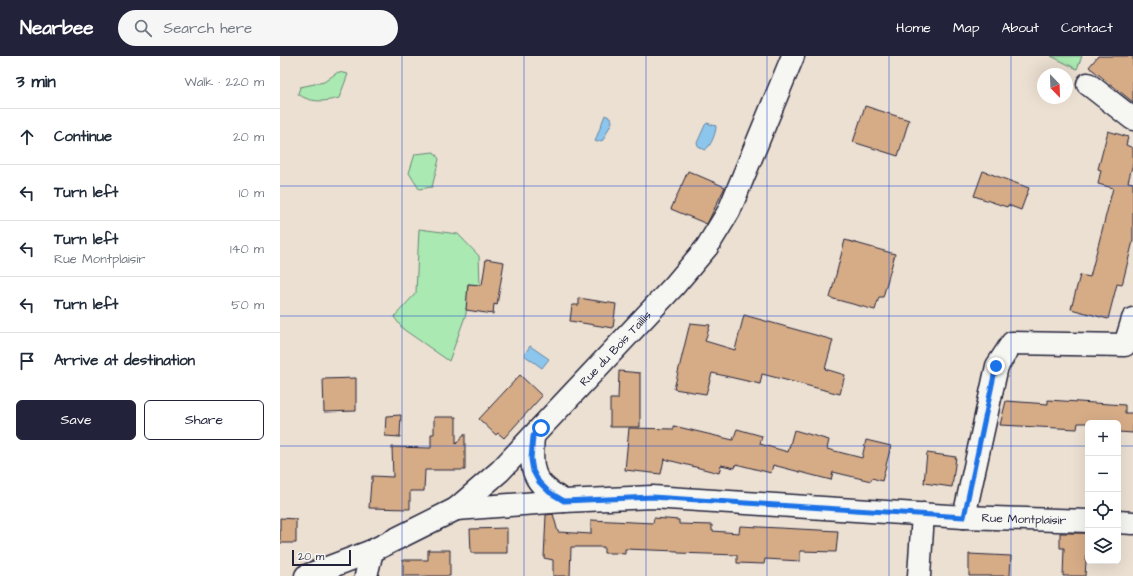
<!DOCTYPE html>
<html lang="en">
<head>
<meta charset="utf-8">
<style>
	body { margin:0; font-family:"Architects Daughter",sans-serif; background:#f6f6f7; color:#1f2937 }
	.controls { position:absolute; right:12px; bottom:12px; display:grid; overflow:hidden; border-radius:6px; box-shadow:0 4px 16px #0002 }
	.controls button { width:36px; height:36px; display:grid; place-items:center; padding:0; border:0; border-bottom:1px solid #e0e1e3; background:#fff; color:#1f2937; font:20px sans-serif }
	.compass { position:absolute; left:757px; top:12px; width:36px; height:36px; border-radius:50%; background:#fff; box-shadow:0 4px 16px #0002; rotate:157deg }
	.scale { position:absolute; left:12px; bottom:10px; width:59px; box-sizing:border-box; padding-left:4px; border:2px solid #22223b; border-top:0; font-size:11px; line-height:14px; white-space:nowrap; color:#22223b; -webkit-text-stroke:3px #f6f6f2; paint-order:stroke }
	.stop { position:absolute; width:12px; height:12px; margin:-9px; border:3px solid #1a73e8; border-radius:50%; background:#fff }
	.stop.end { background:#1a73e8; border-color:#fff; box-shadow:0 1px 4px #0008 }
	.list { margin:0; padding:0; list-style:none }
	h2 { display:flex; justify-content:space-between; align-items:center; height:52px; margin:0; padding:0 16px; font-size:17px }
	h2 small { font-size:13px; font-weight:400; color:#747a83 }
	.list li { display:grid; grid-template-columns:26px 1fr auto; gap:12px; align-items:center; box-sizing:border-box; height:56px; padding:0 16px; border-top:1px solid #e0e1e3 }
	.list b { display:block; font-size:15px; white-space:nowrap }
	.list p { margin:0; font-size:13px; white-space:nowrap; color:#747a83 }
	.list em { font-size:13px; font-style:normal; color:#747a83 }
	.actions { display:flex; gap:8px; padding:12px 16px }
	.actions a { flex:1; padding:9px 0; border:1px solid #22223b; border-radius:6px; text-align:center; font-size:14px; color:#22223b }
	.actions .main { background:#22223b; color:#fff }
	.icon { flex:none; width:22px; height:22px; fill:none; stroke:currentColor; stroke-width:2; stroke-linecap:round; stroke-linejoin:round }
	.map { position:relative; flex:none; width:853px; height:520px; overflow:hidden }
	header { display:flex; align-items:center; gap:24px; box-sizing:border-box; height:56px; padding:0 20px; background:#22223b; color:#fff }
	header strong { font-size:19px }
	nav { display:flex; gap:22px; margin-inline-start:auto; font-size:14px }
	.search { width:280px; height:36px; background:#f6f6f7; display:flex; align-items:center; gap:10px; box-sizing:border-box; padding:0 14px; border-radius:22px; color:#747a83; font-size:15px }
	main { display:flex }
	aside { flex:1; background:#fff }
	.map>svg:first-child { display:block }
	.green { fill:#aae9b1; stroke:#668676 }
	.water { fill:#8dc6ec; stroke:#6284a5 }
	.building { fill:#d6ac87; stroke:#22223b }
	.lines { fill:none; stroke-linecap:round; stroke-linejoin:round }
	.minor-casing { stroke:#22223b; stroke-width:25 }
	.minor { stroke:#f6f6f2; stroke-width:22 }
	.route { stroke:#1a73e8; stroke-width:5 }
	.grid { fill:none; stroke:#1d4ed8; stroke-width:1; stroke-opacity:0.55 }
	.labels { text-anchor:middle; stroke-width:4; stroke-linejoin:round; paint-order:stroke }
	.street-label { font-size:12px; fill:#22223b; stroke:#f6f6f2 }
</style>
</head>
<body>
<header>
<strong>Nearbee</strong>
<div class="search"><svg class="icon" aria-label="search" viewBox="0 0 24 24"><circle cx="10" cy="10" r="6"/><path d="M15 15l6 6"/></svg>Search here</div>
<nav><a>Home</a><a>Map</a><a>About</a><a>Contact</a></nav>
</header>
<main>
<aside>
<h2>3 min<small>Walk · 220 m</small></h2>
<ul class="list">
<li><svg class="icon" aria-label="ahead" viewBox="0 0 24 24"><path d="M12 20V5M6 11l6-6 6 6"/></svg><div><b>Continue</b></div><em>20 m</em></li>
<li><svg class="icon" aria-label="left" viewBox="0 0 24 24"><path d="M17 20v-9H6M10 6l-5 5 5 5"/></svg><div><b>Turn left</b></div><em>10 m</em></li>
<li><svg class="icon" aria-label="left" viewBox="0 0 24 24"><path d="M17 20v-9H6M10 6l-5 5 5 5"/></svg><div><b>Turn left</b><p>Rue Montplaisir</p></div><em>140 m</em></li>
<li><svg class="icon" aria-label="left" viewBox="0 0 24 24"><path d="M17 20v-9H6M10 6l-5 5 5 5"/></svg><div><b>Turn left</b></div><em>50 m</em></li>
<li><svg class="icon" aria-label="arrive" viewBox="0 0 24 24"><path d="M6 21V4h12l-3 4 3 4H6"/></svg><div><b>Arrive at destination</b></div></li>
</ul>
<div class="actions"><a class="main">Save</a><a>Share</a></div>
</aside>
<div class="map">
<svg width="853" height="520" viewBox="0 0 853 520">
	<rect width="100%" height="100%" fill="#ece0d2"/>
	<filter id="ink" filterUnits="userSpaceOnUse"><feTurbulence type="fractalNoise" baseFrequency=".025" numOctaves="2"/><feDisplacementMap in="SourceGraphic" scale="8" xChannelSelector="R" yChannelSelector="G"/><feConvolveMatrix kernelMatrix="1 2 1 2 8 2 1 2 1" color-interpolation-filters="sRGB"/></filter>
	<g filter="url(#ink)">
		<!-- green -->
		<g class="green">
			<path d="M 771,0 L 802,0 L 797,13 Z"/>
			<path d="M 58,16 L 68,18 L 59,42 C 45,46 30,47 18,38 L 20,31 L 44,26 Z"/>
			<path d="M 154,96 L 159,103 L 152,131 L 139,133 L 129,117 L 135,98 Z"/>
			<path d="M 139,173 L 178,178 L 199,200 L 200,229 L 188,228 L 186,258 L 169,305 L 123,273 L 114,261 L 136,237 Z"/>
		</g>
		<!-- water -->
		<g class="water">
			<path d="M 325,59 L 331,62 L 332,66 L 323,84 L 317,86 L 315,85 Z"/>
			<path d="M 427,67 L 436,70 C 436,77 431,90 425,94 L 419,91 L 417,87 L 425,69 Z"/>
			<path d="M 250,290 L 269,303 L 262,312 L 244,299 Z"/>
		</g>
		<!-- building -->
		<g class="building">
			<path d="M 818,0 L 853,0 L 853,46 L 809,11 Z"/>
			<path d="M 585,50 L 629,64 L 618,100 L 573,86 Z"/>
			<path d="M 828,75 L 848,81 L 846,89 L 853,92 L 853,107 L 848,126 L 853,127 L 853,185 L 842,229 L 837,228 L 828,263 L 791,253 L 800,219 L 810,221 L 833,132 L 818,128 L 821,114 L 818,113 Z"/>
			<path d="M 408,115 L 445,131 L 427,168 L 391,153 Z"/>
			<path d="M 703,115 L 749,132 L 741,154 L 728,149 L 727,151 L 694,140 Z"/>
			<path d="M 565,184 L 615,198 L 603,241 L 599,241 L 595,254 L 550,242 Z"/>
			<path d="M 206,203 L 224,206 L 217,249 L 214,248 L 213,258 L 186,254 L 188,228 L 202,229 Z"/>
			<path d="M 299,242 L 336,248 L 333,272 L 290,265 L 292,249 L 299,249 Z"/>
			<path d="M 464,259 L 553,284 L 545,313 L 565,319 L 560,338 L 482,318 L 480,328 L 432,317 L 426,338 L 394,333 L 410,267 L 430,269 L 425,285 L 455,294 Z"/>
			<path d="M 339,315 L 360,317 L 360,371 L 330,371 L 330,343 L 338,343 Z"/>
			<path d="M 240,319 L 262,340 L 224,382 L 218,377 L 216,379 L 199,363 Z"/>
			<path d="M 76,322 L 76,355 L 44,356 L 43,323 Z"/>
			<path d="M 768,344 L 845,349 L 845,357 L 853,357 L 853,377 L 838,376 L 838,367 L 798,367 L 797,373 L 720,369 L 726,345 L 768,348 Z"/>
			<path d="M 121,359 L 120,381 L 105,380 L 106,360 Z"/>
			<path d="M 154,361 L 176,361 L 176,388 L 185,378 L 185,414 L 145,414 L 144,435 L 130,435 L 130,453 L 89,452 L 91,426 L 92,426 L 92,420 L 113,421 L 112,391 L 151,392 L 151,378 L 154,378 Z"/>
			<path d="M 394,370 L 453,384 L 457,373 L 482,380 L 480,388 L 508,396 L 514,374 L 549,384 L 547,393 L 582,402 L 586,384 L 611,390 L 602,425 L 592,422 L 591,425 L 553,416 L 551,424 L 493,409 L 491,417 L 456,408 L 455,412 L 441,409 L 439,417 L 384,403 L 381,418 L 345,414 L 349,372 L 394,373 Z"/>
			<path d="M 647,397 L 676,401 L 672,431 L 644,427 Z"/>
			<path d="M 273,458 L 278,476 L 311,478 L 311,464 L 373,467 L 374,462 L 399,464 L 399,468 L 432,469 L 432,475 L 459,477 L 460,470 L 558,475 L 556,496 L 520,495 L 520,505 L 485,503 L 484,508 L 457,507 L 457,499 L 398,497 L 398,495 L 345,493 L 345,498 L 335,497 L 324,497 L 324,491 L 291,491 L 290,520 L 273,520 L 273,504 L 264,502 L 266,459 Z"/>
			<path d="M 0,462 L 16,463 L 16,487 L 0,487 Z"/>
			<path d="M 227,472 L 227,497 L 191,497 L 190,473 Z"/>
			<path d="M 780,477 L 808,477 L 805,520 L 783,520 L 784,492 L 780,492 Z"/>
			<path d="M 148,494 L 170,494 L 170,520 L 123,520 L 123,504 L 148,504 Z"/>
			<path d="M 689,498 L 731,500 L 730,520 L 689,520 Z"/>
		</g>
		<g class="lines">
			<defs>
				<g id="minor">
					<path d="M 808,28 L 853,63"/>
					<path d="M 253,380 C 250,416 252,426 284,445"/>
					<path id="s1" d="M 176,453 L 284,445 L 372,441 L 684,461 L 808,465"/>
					<path d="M 684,461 L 717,310 L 732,287 L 845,289 L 853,263"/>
					<path d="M 838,466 L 853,467"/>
					<path id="s2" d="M 26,520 L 92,495 L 176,453 L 220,415 L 394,230 L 427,191 L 449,155 L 513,0"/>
					<path d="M 86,520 L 92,495"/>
					<path d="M 639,520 L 643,458"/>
				</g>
			</defs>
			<!-- minor casing -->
			<use href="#minor" class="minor-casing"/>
			<!-- minor -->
			<use href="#minor" class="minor"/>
		</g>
	</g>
	<g class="lines" filter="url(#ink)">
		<!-- route -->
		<path class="route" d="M 261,372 L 253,380 L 251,403 L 253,415 L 259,426 L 269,436 L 284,445 L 372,441 L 684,461 L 716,310"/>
	</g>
	<!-- grid -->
	<path class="grid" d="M 122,0 L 122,520M 244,0 L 244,520M 366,0 L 366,520M 487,0 L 487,520M 609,0 L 609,520M 731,0 L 731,520M 0,130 L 853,130M 0,260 L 853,260M 0,390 L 808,390M 838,390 L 853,390"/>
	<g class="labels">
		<!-- street labels -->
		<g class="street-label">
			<text dy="4" stroke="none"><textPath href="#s2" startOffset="391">Rue du Bois Taillis</textPath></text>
			<text dy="4" stroke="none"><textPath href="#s1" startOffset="569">Rue Montplaisir</textPath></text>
		</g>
	</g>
</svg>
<div class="controls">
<button>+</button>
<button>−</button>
<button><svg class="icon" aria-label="locate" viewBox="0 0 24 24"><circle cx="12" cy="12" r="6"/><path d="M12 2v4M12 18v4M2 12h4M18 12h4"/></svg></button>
<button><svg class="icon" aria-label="layers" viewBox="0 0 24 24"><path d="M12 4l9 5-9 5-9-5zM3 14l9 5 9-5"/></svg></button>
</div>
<svg class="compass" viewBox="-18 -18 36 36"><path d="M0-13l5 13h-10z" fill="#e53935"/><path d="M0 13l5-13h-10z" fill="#747a83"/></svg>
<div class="scale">20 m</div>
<div class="stop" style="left:261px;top:372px"></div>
<div class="stop end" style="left:716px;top:310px"></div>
</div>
</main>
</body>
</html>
